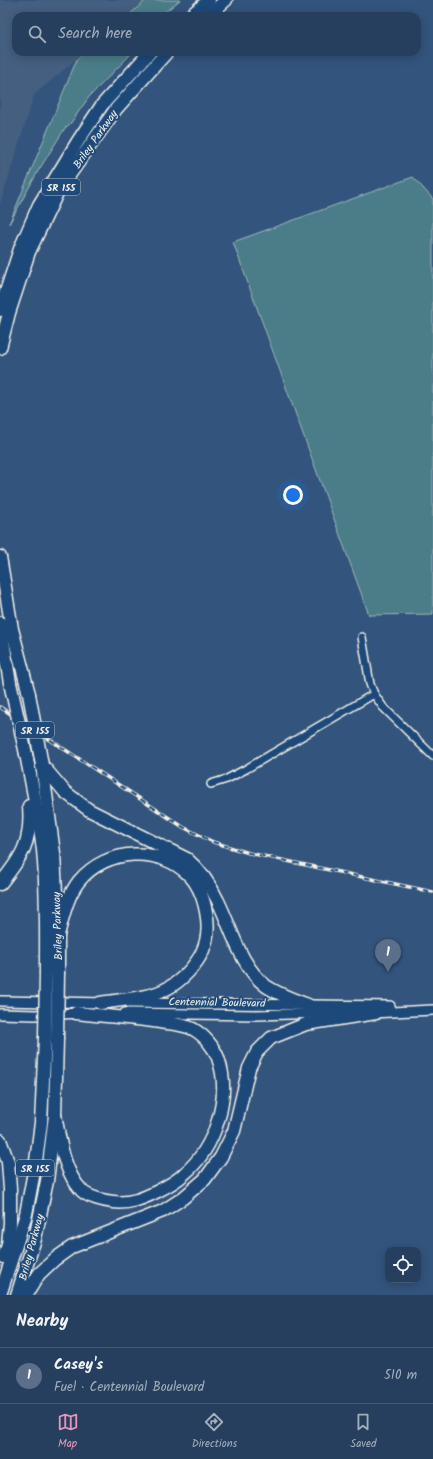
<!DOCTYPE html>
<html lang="en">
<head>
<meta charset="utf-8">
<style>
	body { margin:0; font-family:Kalam,sans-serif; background:#324a67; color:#f1f3f6 }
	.controls { position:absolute; right:12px; bottom:12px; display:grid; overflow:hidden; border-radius:8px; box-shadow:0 2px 10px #0003 }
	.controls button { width:36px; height:36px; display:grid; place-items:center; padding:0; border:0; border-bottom:1px solid #425873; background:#263f5e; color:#f1f3f6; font:20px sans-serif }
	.you { position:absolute; left:293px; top:495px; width:14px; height:14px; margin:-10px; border:3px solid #fff; border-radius:50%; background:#1a73e8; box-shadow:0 0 0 6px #1a73e833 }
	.badge { display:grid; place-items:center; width:26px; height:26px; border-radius:50%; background:#e797bd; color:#fff; font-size:13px; font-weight:700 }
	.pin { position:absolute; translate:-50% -33px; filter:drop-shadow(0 1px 2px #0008) }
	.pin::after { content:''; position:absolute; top:21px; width:14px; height:12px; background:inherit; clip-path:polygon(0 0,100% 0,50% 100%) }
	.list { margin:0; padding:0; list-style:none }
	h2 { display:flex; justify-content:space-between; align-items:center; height:52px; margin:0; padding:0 16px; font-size:17px }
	h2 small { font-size:13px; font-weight:400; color:#a4afbc }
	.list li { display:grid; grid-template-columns:26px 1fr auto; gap:12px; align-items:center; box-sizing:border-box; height:56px; padding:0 16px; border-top:1px solid #425873 }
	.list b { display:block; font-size:15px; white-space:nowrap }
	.list p { margin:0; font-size:13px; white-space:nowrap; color:#a4afbc }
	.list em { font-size:13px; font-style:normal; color:#a4afbc }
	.icon { flex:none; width:22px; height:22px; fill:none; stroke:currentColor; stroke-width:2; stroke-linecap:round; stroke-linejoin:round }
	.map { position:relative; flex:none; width:433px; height:1295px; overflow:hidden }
	.search { position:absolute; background:#263f5e; box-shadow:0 2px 10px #0003; left:12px; right:12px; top:12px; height:44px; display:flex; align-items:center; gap:10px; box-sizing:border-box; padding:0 14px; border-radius:12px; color:#a4afbc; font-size:15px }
	.sheet { height:108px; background:#263f5e }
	nav { display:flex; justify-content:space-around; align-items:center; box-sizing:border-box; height:56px; border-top:1px solid #425873; background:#263f5e; font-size:11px; color:#a4afbc }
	nav a { display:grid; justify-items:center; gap:2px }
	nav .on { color:#e797bd }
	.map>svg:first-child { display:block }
	.built { fill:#455e81 }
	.green { fill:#4b7d89; stroke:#a0b7b8 }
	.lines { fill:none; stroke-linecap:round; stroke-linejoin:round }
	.minor-casing { stroke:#f4f1e8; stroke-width:10 }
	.secondary-casing { stroke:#f4f1e8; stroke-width:12 }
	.motorway-casing { stroke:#f4f1e8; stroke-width:15 }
	.minor { stroke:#1f4a7a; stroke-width:7 }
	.secondary { stroke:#1f4a7a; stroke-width:9 }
	.motorway { stroke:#1f4a7a; stroke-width:12 }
	.rail-casing { stroke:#f4f1e8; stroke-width:3.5 }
	.rail { stroke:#1f4a7a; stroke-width:2; stroke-dasharray:6; stroke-linecap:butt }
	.motorway-bridge-casing { stroke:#f4f1e8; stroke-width:15; stroke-linecap:butt }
	.motorway-bridge { stroke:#1f4a7a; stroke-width:12 }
	.labels { text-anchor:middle; stroke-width:4; stroke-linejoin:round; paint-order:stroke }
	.shield { fill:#1f4a7a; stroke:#b4bfc7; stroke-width:1 }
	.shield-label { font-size:10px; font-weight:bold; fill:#f4f1e8 }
	.street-label { font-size:11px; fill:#f4f1e8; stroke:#1f4a7a }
</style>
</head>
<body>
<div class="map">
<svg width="433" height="1295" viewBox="0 0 433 1295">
	<rect width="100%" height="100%" fill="#33547d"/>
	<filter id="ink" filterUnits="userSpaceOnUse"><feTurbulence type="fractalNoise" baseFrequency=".025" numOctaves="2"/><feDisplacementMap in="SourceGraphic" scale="8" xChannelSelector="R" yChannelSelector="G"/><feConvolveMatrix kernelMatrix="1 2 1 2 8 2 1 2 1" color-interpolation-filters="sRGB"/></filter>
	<g filter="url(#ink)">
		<!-- built -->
		<path class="built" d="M 0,0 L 146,0 L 128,16 L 16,16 L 16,52 L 85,52 L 34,95 L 0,205 Z"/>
		<!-- green -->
		<g class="green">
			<path d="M 146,0 L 180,0 L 160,16 L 128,16 Z"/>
			<path d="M 85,52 L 131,52 L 129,56 L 89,97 L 70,124 L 65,128 L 37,173 L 9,224 L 77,59 Z"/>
			<path d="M 413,177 L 433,199 L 433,614 L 369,615 L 233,242 Z"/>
		</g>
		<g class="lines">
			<defs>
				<g id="minor">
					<path d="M 362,637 L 370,684 L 374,694 L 383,707 L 433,756"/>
					<path d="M 211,784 L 227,779 L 246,769 L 374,694"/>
				</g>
				<g id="secondary">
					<path d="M 0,1001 L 106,1003"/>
					<path d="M 130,1003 L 390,1006"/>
					<path d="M 125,1013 L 257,1015 L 354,1012"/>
					<path d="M 371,1013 L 433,1010"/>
					<path d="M 0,1014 L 35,1015 L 83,1013"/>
				</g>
				<g id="motorway">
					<path d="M 190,16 L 209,0"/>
					<path d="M 208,16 L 226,0"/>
					<path d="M 0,310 L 20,249 L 39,205 L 78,141 L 102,105 L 150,52"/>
					<path d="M 0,348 L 9,313 L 29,252 L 58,191 L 116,109 L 167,52"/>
					<path d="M 0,557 L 12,629 L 29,694"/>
					<path d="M 0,623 L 10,683"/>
					<path d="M 26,754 C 32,786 39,818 43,850 C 47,891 46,931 46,972"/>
					<path d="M 42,765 L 65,792 L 89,810 L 187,859 C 201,871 210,884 218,901 C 232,929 240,966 266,986 C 278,994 294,1000 308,1005"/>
					<path d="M 42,765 L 54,853 L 58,935 L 58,973"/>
					<path d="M 0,884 C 22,857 32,842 29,806"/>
					<path d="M 58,935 C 63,917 67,896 79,881 C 106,848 160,845 190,876 C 200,887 205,903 207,918 C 209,933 206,948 197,961 C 187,975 174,987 157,993 C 139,999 119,1000 100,1003"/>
					<path d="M 55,1115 C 60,1140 63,1171 82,1191 C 88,1197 104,1201 113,1202 C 129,1204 142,1199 156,1192 C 166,1187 176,1182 184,1174 C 215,1148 232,1097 218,1058 C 214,1047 204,1035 193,1029 C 183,1024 171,1024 160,1022 C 132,1018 104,1016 76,1013"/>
					<path d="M 0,1140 L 8,1162 L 10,1189 L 10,1223 L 8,1245 L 4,1257"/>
					<path d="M 0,1295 L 26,1214 L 36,1161 L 41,1123 L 45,1038"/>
					<path d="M 17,1295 L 35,1239 L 47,1181 L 55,1115 L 57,1039"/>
					<path d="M 26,1295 L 39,1274 L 55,1259 L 72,1247 L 163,1211 L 183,1198 L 205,1179 L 221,1157 L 234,1131 L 249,1068 L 257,1052 L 271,1038 L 306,1024 L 376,1013"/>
				</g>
			</defs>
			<!-- minor casing -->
			<use href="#minor" class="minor-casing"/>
			<!-- secondary casing -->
			<use href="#secondary" class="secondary-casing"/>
			<!-- motorway casing -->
			<use href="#motorway" class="motorway-casing"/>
			<!-- minor -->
			<use href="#minor" class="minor"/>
			<!-- secondary -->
			<use href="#secondary" class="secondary"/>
			<!-- motorway -->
			<use href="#motorway" class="motorway"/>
			<defs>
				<path id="rail" d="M 0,707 L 183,827 L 213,842 L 249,853 L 433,892"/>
			</defs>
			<!-- rail casing -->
			<use href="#rail" class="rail-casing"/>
			<!-- rail -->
			<use href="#rail" class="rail"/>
			<defs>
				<g id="motorway-bridge">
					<path d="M 10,683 L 26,754"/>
					<path d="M 29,694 L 42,765"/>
					<path d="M 45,1038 L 46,972"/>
					<path d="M 57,1039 L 58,973"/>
				</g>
			</defs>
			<!-- motorway-bridge casing -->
			<use href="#motorway-bridge" class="motorway-bridge-casing"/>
			<!-- motorway-bridge -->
			<use href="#motorway-bridge" class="motorway-bridge"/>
		</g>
	</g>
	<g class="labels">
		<!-- shield labels -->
		<g class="shield">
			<rect x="42" y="179" width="38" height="16" rx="3"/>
			<rect x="16" y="722" width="38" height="16" rx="3"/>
			<rect x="16" y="1160" width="38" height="16" rx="3"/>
		</g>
		<g class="shield-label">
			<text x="61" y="191">SR 155</text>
			<text x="35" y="734">SR 155</text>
			<text x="35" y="1172">SR 155</text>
		</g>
		<!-- street labels -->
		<g class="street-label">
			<text transform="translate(95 139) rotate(-55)" y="4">Briley Parkway</text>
			<text transform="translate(57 926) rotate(-92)" y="4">Briley Parkway</text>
			<text transform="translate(217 1002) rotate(1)" y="4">Centennial Boulevard</text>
			<text transform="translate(31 1247) rotate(-75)" y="4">Briley Parkway</text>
		</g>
	</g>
</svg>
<div class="controls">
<button><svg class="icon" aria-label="locate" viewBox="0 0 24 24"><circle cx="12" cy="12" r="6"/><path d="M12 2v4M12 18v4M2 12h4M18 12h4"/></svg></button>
</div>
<div class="you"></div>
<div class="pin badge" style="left:388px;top:972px;background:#5c6f8a">1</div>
<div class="search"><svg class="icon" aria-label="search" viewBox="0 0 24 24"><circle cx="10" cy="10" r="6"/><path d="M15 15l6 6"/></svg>Search here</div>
</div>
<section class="sheet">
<h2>Nearby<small></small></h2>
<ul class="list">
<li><span class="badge" style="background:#5c6f8a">1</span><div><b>Casey's</b><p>Fuel · Centennial Boulevard</p></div><em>510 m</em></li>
</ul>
</section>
<nav>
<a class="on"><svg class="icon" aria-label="map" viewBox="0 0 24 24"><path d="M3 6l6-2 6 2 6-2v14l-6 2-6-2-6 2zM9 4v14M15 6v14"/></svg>Map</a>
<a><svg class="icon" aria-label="directions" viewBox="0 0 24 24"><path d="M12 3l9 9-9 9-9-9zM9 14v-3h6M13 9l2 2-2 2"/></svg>Directions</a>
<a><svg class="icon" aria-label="saved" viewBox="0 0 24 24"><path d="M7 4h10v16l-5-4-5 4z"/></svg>Saved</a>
</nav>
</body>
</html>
